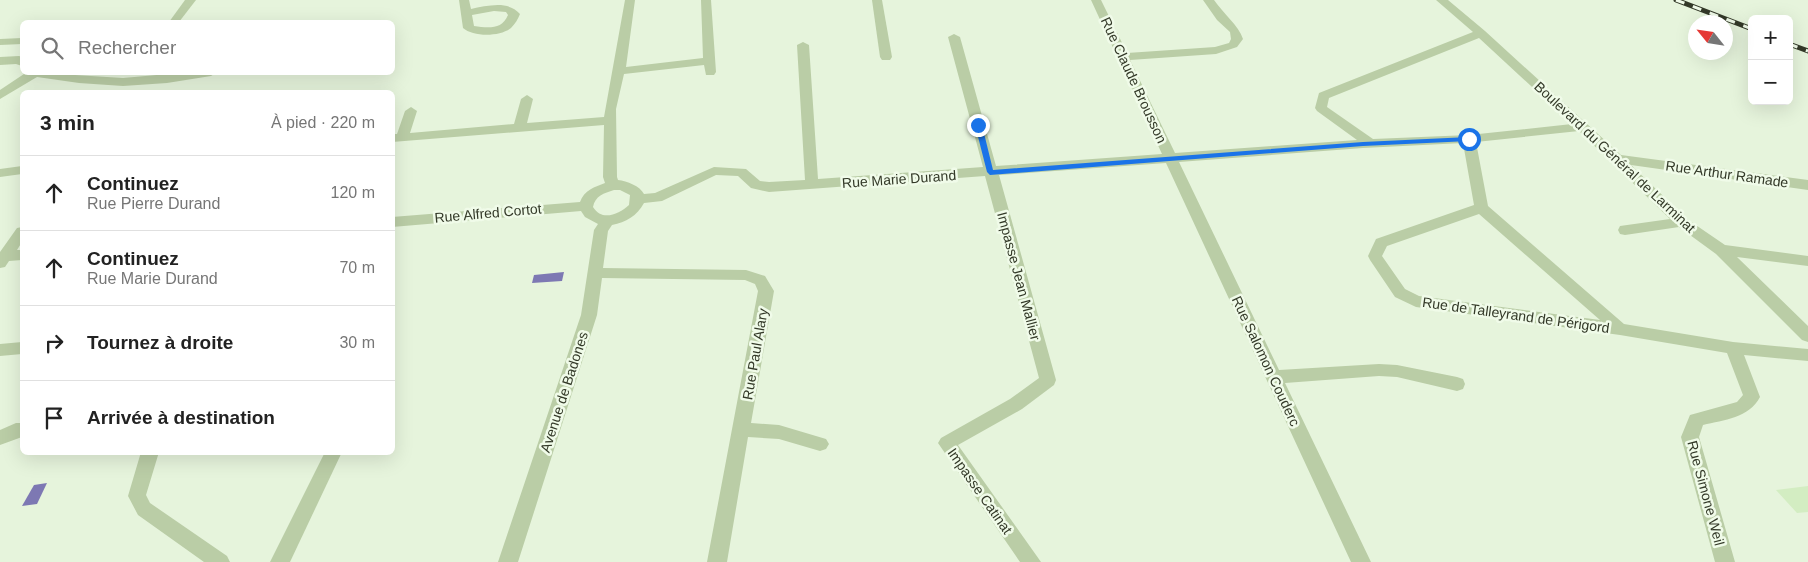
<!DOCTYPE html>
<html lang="fr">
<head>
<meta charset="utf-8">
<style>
	body { margin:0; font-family:Helvetica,sans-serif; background:#f2f2f2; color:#222 }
	.controls { position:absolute; right:15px; top:15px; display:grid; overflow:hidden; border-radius:8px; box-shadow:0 5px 20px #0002 }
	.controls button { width:45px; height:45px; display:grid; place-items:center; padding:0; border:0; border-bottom:1px solid #e0e0e0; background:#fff; color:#222; font:25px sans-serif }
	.compass { position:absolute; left:1688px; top:15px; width:45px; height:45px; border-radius:50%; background:#fff; box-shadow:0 5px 20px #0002; rotate:300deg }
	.stop { position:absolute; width:15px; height:15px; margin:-11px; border:4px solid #1a73e8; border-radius:50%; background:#fff }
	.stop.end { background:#1a73e8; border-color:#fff; box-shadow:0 1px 5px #0008 }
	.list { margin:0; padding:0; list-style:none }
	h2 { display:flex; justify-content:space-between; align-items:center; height:65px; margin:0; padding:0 20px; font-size:21px }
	h2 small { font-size:16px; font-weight:400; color:#767676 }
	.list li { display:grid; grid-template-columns:32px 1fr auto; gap:15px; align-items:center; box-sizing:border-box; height:75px; padding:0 20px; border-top:1px solid #e0e0e0 }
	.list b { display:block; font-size:19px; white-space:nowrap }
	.list p { margin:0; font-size:16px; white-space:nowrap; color:#767676 }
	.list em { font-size:16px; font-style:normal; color:#767676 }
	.icon { flex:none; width:28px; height:28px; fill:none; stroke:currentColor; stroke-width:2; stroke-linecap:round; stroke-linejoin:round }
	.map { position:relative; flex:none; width:1808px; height:562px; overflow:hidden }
	.search { position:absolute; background:#fff; box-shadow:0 5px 20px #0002; left:20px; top:20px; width:375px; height:55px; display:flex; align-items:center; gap:12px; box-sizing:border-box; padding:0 18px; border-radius:8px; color:#767676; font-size:19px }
	.panel { position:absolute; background:#fff; box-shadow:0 5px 20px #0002; left:20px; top:90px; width:375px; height:365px; border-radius:8px }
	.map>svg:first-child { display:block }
	.plaza { fill:#d3edc2 }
	.water { fill:#7d78b3 }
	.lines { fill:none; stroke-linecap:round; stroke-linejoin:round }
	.street { fill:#bacda6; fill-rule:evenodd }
	.rail-casing { stroke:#333928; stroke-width:5 }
	.rail { stroke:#f0fbe9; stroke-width:3; stroke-dasharray:9; stroke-linecap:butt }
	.route { fill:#1a73e8 }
	.labels { text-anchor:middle; stroke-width:5; stroke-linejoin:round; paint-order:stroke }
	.street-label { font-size:14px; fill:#333928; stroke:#f0fbe9 }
</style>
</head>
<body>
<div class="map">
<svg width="1808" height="562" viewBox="0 0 1808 562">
	<rect width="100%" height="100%" fill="#e6f4dc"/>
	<!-- plaza -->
	<path class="plaza" d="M 1808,486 L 1808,512 L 1797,513 L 1776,490 Z"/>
	<!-- water -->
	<g class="water">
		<path d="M 564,272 L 562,281 L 532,283 L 534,275 Z"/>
		<path d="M 47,483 L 37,504 L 22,506 L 34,485 Z"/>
	</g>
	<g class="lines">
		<!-- street -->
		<g class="street">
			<path d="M 185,0 L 196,0 L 179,22 L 169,22 Z"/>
			<path d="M 459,0 L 469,0 L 471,9 C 487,6 508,0 520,14 C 518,19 515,24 511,28 C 500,37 473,37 463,28 ZM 494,11 L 506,12 L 508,15 C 502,30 488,28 474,26 L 472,15 Z"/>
			<path d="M 625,0 L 635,0 L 626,67 L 703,58 L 701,0 L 711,0 L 716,72 L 714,75 L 706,75 L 704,65 L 624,74 L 616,109 L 617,177 L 618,180 C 627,181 640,186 644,194 L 655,193 L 714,167 L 746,169 L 760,181 L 769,182 L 805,180 L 797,45 L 803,42 L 809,45 L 818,179 L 983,167 L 948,37 L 954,34 L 960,37 L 996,166 L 1162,154 L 1091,0 L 1101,0 L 1127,53 L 1215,47 L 1229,43 L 1231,39 L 1230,32 L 1217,20 L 1203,0 L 1214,0 C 1222,12 1239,26 1243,39 L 1237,47 L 1216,54 L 1130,60 L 1175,153 L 1357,140 L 1317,111 L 1315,108 L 1319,93 L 1473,32 L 1436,0 L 1448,0 L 1485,31 L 1621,155 L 1808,180 L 1808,190 L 1631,165 L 1687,219 L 1725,245 L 1808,256 L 1808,266 L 1737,257 L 1808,326 L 1808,342 L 1802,340 L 1716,254 L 1679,227 L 1625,235 L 1620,234 L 1618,230 L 1620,226 L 1670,219 L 1579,131 L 1476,142 L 1488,206 L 1624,324 L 1733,342 L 1808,349 L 1808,361 L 1744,355 L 1760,397 C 1749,418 1724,420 1703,425 L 1699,437 L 1735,562 L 1715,562 L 1681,437 L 1690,415 L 1737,402 L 1743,395 L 1727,353 L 1620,335 L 1416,307 L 1395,297 L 1370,260 L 1368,256 L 1376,239 L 1474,205 L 1463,143 L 1363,148 L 1179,162 L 1279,370 L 1379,364 L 1397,365 L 1457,377 L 1463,379 L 1465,384 L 1463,389 L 1457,391 L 1397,377 L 1379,376 L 1285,383 L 1371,562 L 1351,562 L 1166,163 L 999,175 L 1056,380 L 1054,385 L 1022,409 L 958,445 L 1041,562 L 1020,562 L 938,443 L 941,438 L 1010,399 L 1039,378 L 985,176 L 769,192 L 751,188 L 738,176 L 716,175 L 662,201 L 644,203 C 637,216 626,222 612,225 L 608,231 L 603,268 L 746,270 L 765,276 L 774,291 L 751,423 L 779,425 L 826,439 L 829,444 L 826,449 L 820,451 L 779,439 L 748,437 L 727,562 L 707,562 L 758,291 L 755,284 L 745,280 L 602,278 L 597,315 L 518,562 L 498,562 L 581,315 L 594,230 L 598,224 L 585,217 L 581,211 L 392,227 L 392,217 L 580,202 C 584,190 595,187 605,183 L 603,177 L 604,125 L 392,142 L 392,134 L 397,134 L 405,111 L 411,107 L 417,111 L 410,133 L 514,124 L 521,99 L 527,95 L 533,99 L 527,123 L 604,117 ZM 1479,38 L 1572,124 L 1469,135 L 1373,139 L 1327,107 L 1329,98 ZM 614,190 L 620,190 L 630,195 L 629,205 C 619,214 602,222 593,207 C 595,196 604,193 614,190 ZM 1479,214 L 1600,320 L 1419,296 L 1405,289 L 1382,256 L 1387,246 Z"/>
			<path d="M 872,0 L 882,0 L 892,57 L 890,60 L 882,60 L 880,57 Z"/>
			<path d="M 22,38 L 22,44 L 0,45 L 0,39 Z"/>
			<path d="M 19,56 L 22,57 L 22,66 L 16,64 L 0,65 L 0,57 Z"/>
			<path d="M 27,72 L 123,78 L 190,72 L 217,72 L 211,76 L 167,83 L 123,86 L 79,83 L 37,77 L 0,99 L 0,90 Z"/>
			<path d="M 22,166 L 22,174 L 0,177 L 0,169 Z"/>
			<path d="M 22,227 L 22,242 L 17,250 L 22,250 L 22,260 L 9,261 L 5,267 L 0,268 L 0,252 L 17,228 Z"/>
			<path d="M 22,342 L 22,354 L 0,356 L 0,344 Z"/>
			<path d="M 16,423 L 22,423 L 22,437 L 0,445 L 0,430 Z"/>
			<path d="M 141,452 L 159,452 L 146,495 L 150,503 L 227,556 L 230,562 L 204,562 L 138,515 L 128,496 Z"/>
			<path d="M 325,452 L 342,452 L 290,562 L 270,562 Z"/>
		</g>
		<defs>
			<g id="rail">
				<path d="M 1676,0 L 1752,29"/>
				<path d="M 1789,44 L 1808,51"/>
			</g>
		</defs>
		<!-- rail casing -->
		<use href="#rail" class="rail-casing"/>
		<!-- rail -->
		<use href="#rail" class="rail"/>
	</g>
	<!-- route -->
	<path class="route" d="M 978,123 L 982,125 L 993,170 L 1363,142 L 1469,137 L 1473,139 L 1469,141 L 1363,146 L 990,175 L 987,172 L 975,125 Z"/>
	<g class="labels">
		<!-- street labels -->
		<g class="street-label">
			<text transform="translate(1134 80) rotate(65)" y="5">Rue Claude Brousson</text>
			<text transform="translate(1615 157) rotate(43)" y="5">Boulevard du Général de Larminat</text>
			<text transform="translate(1727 174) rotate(8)" y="5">Rue Arthur Ramade</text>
			<text transform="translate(899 179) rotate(-4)" y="5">Rue Marie Durand</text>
			<text transform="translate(488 213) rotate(-5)" y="5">Rue Alfred Cortot</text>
			<text transform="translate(1019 276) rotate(75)" y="5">Impasse Jean Mallier</text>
			<text transform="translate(1516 315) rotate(8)" y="5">Rue de Talleyrand de Périgord</text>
			<text transform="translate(755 354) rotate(-80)" y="5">Rue Paul Alary</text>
			<text transform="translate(1266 361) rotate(65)" y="5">Rue Salomon Couderc</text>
			<text transform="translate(564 392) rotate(-72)" y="5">Avenue de Badones</text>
			<text transform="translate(980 491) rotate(55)" y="5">Impasse Catinat</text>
			<text transform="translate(1706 493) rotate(75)" y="5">Rue Simone Weil</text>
		</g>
	</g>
</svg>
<div class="controls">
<button>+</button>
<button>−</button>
</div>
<svg class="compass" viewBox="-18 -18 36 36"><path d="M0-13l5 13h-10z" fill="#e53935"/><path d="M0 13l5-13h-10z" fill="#767676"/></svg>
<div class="stop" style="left:1469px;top:139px"></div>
<div class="stop end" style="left:978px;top:125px"></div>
<div class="search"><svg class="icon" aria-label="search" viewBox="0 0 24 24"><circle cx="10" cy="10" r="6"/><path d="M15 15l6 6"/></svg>Rechercher</div>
<section class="panel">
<h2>3 min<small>À pied · 220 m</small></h2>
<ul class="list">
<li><svg class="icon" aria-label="ahead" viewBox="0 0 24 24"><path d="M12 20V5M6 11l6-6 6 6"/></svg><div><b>Continuez</b><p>Rue Pierre Durand</p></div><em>120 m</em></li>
<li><svg class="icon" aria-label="ahead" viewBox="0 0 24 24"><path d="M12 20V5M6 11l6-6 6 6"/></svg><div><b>Continuez</b><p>Rue Marie Durand</p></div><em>70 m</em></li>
<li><svg class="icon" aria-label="right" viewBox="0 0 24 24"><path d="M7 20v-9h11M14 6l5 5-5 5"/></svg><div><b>Tournez à droite</b></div><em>30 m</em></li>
<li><svg class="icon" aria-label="arrive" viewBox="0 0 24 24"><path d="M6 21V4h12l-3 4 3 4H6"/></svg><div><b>Arrivée à destination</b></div></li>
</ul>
</section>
</div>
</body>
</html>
